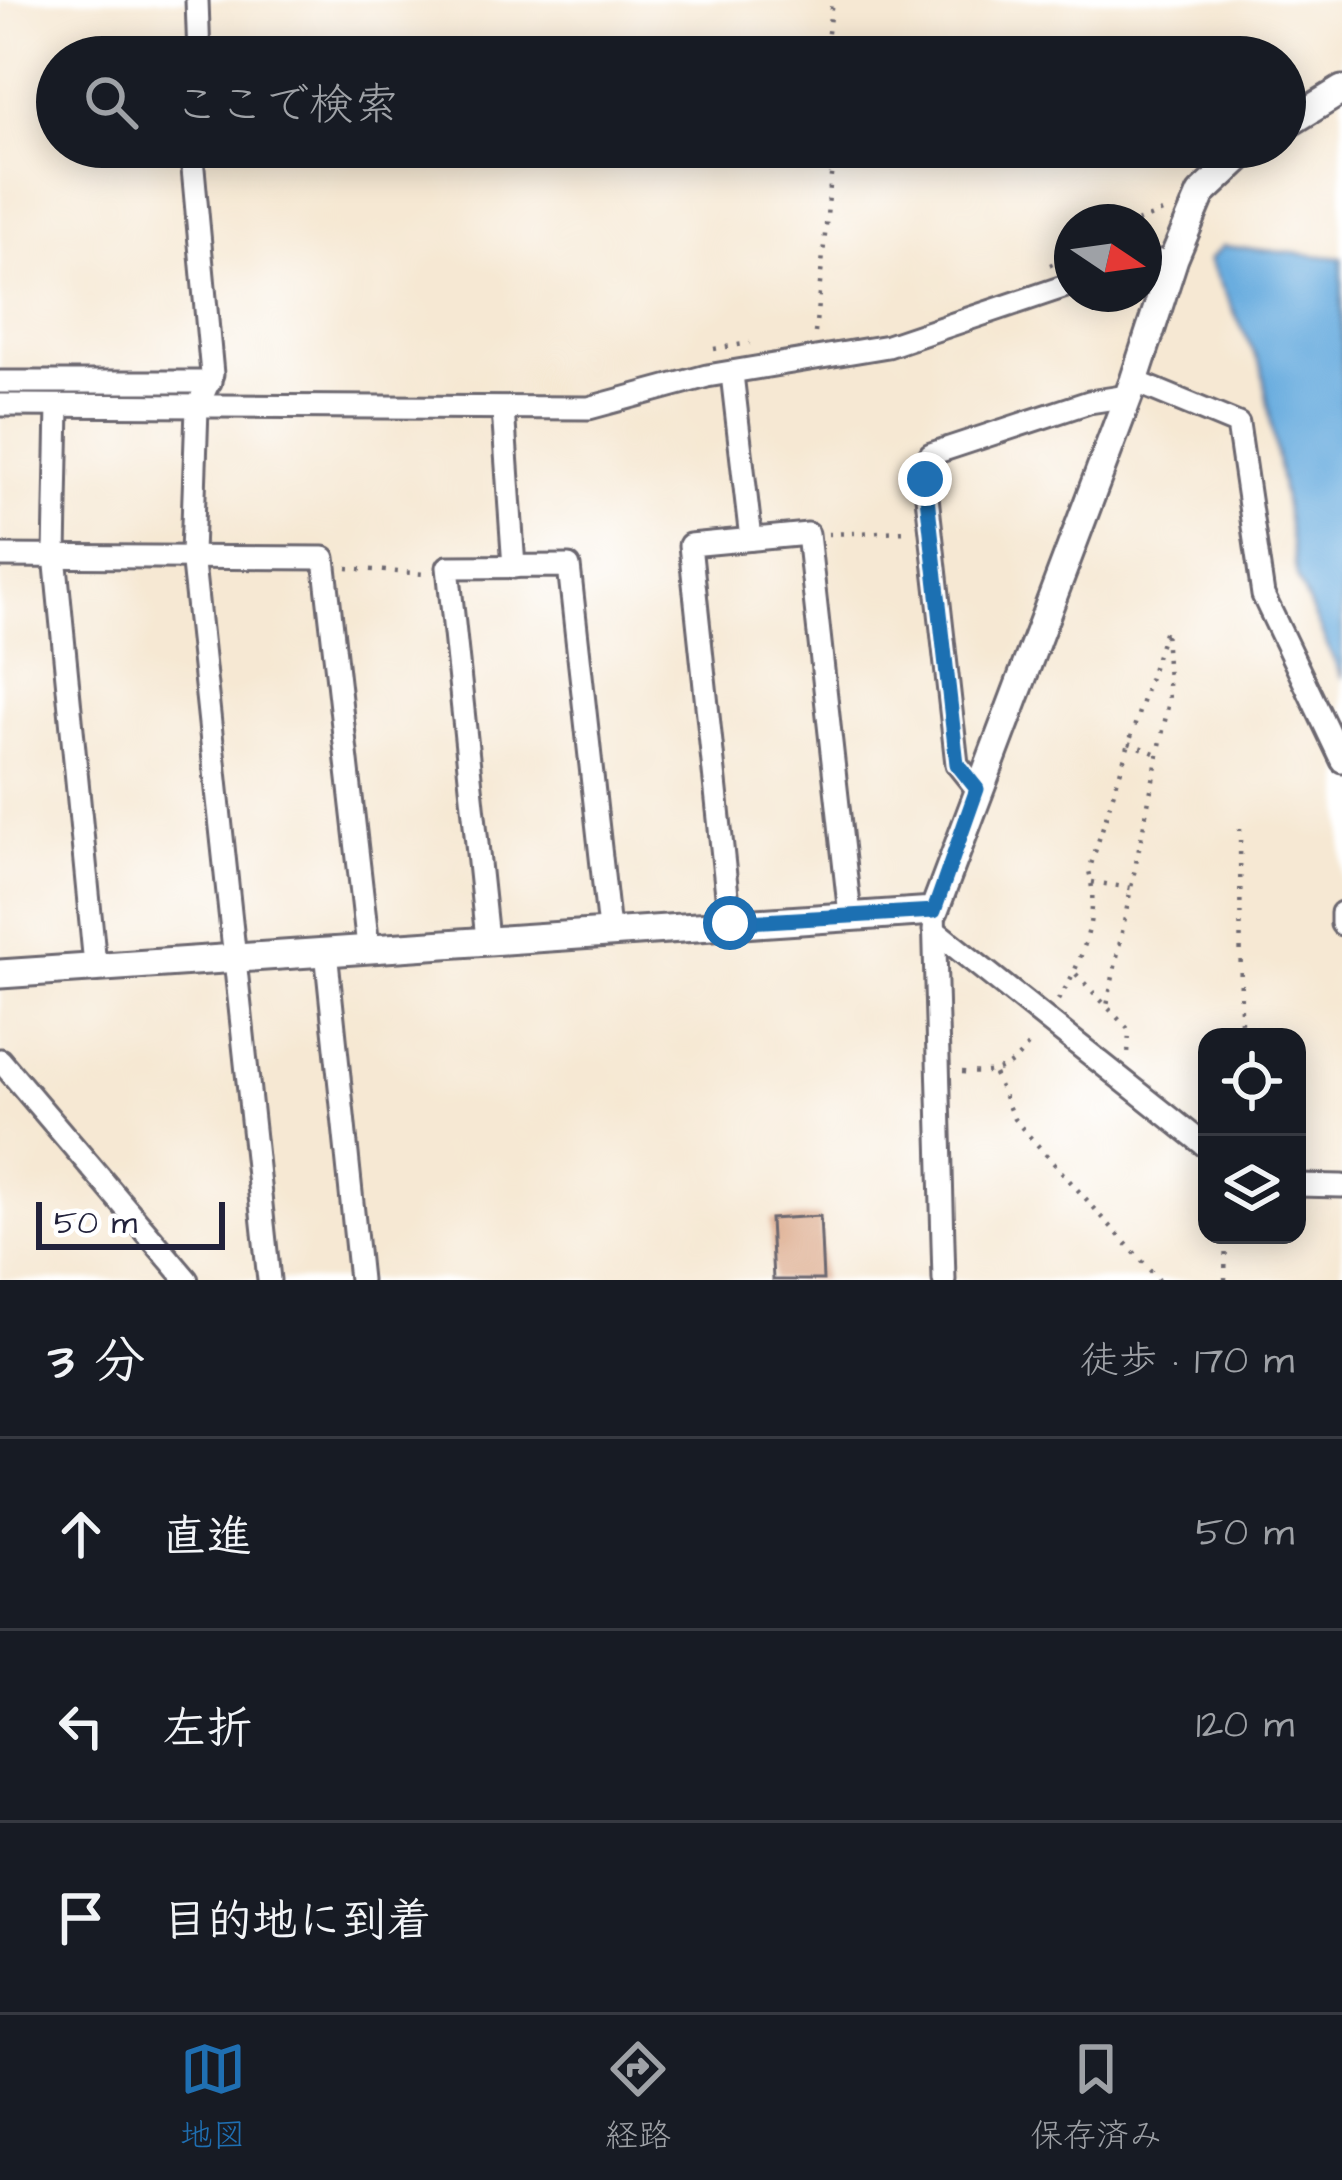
<!DOCTYPE html>
<html lang="ja">
<head>
<meta charset="utf-8">
<style>
	body { margin:0; font-family:"Architects Daughter","Klee One",sans-serif; background:#242831; color:#f1f3f6 }
	.controls { position:absolute; right:36px; bottom:36px; display:grid; overflow:hidden; border-radius:24px; box-shadow:0 6px 30px #0003 }
	.controls button { width:108px; height:108px; display:grid; place-items:center; padding:0; border:0; border-bottom:3px solid #363941; background:#171b24; color:#f1f3f6; font:60px sans-serif }
	.compass { position:absolute; left:1054px; top:204px; width:108px; height:108px; border-radius:50%; background:#171b24; box-shadow:0 6px 30px #0003; rotate:103deg }
	.scale { position:absolute; left:36px; bottom:30px; width:189px; box-sizing:border-box; padding-left:12px; border:6px solid #22223b; border-top:0; font-size:33px; line-height:42px; white-space:nowrap; color:#22223b; -webkit-text-stroke:9px #fff; paint-order:stroke }
	.stop { position:absolute; width:36px; height:36px; margin:-27px; border:9px solid #1f6fb2; border-radius:50%; background:#fff }
	.stop.end { background:#1f6fb2; border-color:#fff; box-shadow:0 3px 12px #0008 }
	.list { margin:0; padding:0; list-style:none }
	h2 { display:flex; justify-content:space-between; align-items:center; height:156px; margin:0; padding:0 48px; font-size:51px }
	h2 small { font-size:39px; font-weight:400; color:#9ea1a6 }
	.list li { display:grid; grid-template-columns:78px 1fr auto; gap:36px; align-items:center; box-sizing:border-box; height:192px; padding:0 48px; border-top:3px solid #363941 }
	.list b { display:block; font-size:45px; white-space:nowrap }
	.list em { font-size:39px; font-style:normal; color:#9ea1a6 }
	.icon { flex:none; width:66px; height:66px; fill:none; stroke:currentColor; stroke-width:2; stroke-linecap:round; stroke-linejoin:round }
	.map { position:relative; flex:none; width:1342px; height:1280px; overflow:hidden }
	.search { position:absolute; background:#171b24; box-shadow:0 6px 30px #0003; left:36px; right:36px; top:36px; height:132px; display:flex; align-items:center; gap:30px; box-sizing:border-box; padding:0 42px; border-radius:66px; color:#9ea1a6; font-size:45px }
	.sheet { height:732px; background:#171b24 }
	nav { display:flex; justify-content:space-around; align-items:center; box-sizing:border-box; height:168px; border-top:3px solid #363941; background:#171b24; font-size:33px; color:#9ea1a6 }
	nav a { display:grid; justify-items:center; gap:6px }
	nav .on { color:#1f6fb2 }
	.map>svg:first-child { display:block }
	.water { fill:#6aaddf; stroke:#46688d; stroke-width:3 }
	.building { fill:#daa685 }
	.lines { fill:none; stroke-linecap:round; stroke-linejoin:round }
	.minor-casing { stroke:#6c6770; stroke-width:27 }
	.tertiary-casing { stroke:#6c6770; stroke-width:33 }
	.path { stroke:#6c6770; stroke-width:4.5; stroke-dasharray:3 9; stroke-linecap:butt }
	.minor { stroke:#fff; stroke-width:21 }
	.tertiary { stroke:#fff; stroke-width:27 }
	.route { stroke:#1f6fb2; stroke-width:15 }
</style>
</head>
<body>
<div class="map">
<svg width="1342" height="1280" viewBox="0 0 1342 1280">
	<rect width="100%" height="100%" fill="#fff"/>
	<filter id="ink" filterUnits="userSpaceOnUse"><feTurbulence type="fractalNoise" baseFrequency=".00833" numOctaves="2"/><feDisplacementMap in="SourceGraphic" scale="24" xChannelSelector="R" yChannelSelector="G"/><feConvolveMatrix kernelMatrix="1 2 1 2 8 2 1 2 1" color-interpolation-filters="sRGB"/></filter>
	<filter id="wash" filterUnits="userSpaceOnUse"><feTurbulence type="fractalNoise" baseFrequency=".004" numOctaves="4" result="noise"/><feDisplacementMap in="SourceGraphic" scale="48" xChannelSelector="R" yChannelSelector="G"/><feGaussianBlur stdDeviation="2.7" result="paint"/><feColorMatrix in="noise" values="0 0 0 0 0 0 0 0 0 0 0 0 0 0 0 0 0 1.4 0 .05"/><feComposite in="paint" operator="in"/></filter>
	<g filter="url(#wash)">
		<rect width="100%" height="100%" fill="#f6e8d3"/>
		<!-- water -->
		<path class="water" d="M 1223,246 L 1342,258 L 1342,679 L 1297,577 L 1262,369 L 1209,260 Z"/>
		<g id="blocks">
			<!-- building -->
			<path class="building" d="M 820,1216 L 823,1280 L 773,1280 L 770,1219 Z"/>
		</g>
	</g>
	<g filter="url(#ink)">
		<use href="#blocks" fill-opacity="0" stroke="#6c6770" stroke-width="3"/>
		<g class="lines">
			<defs>
				<g id="minor">
					<path d="M 197,0 L 199,57"/>
					<path d="M 191,147 L 212,374 L 197,408 L 192,554 L 269,1280"/>
					<path d="M 1144,265 L 1174,258"/>
					<path d="M 732,374 L 751,539"/>
					<path d="M 1134,381 L 1238,424 L 1263,595 L 1342,761"/>
					<path d="M 0,382 L 210,382"/>
					<path d="M 0,405 L 589,408 L 707,376 L 888,346 L 1072,284"/>
					<path d="M 58,406 L 55,555 L 95,965"/>
					<path d="M 503,409 L 514,567"/>
					<path d="M 0,556 L 324,558 L 368,947"/>
					<path d="M 977,789 L 957,764 L 925,479 L 931,454 L 1089,402 L 1128,396"/>
					<path d="M 934,911 L 944,1280"/>
					<path d="M 1342,913 L 1342,924"/>
					<path d="M 730,923 L 690,545 L 808,534 L 850,915"/>
					<path d="M 934,930 L 1207,1147"/>
					<path d="M 487,939 L 448,567 L 569,566 L 609,930"/>
					<path d="M 326,951 L 360,1280"/>
					<path d="M 0,1060 L 187,1280"/>
					<path d="M 1297,1185 L 1342,1186"/>
				</g>
				<g id="tertiary">
					<path d="M 1285,125 L 1342,90"/>
					<path d="M 0,974 L 934,911 L 1134,381 L 1174,258 L 1201,194 L 1251,147"/>
				</g>
			</defs>
			<!-- minor casing -->
			<use href="#minor" class="minor-casing"/>
			<!-- tertiary casing -->
			<use href="#tertiary" class="tertiary-casing"/>
			<!-- path -->
			<g class="path">
				<path d="M 825,57 L 832,0"/>
				<path d="M 1137,222 L 1165,211"/>
				<path d="M 1050,265 L 1072,256"/>
				<path d="M 815,333 L 834,147"/>
				<path d="M 714,349 L 750,343"/>
				<path d="M 828,534 L 907,531"/>
				<path d="M 347,568 L 425,574"/>
				<path d="M 1129,743 L 1157,754"/>
				<path d="M 1240,828 L 1241,1037"/>
				<path d="M 1092,882 L 1131,888"/>
				<path d="M 1076,974 L 1129,1030 L 1128,1055"/>
				<path d="M 1058,1000 C 1082,964 1100,914 1089,871 L 1165,629 L 1169,701 L 1107,1006"/>
				<path d="M 962,1072 C 998,1074 1011,1070 1032,1040"/>
				<path d="M 994,1074 L 1014,1119 L 1159,1280"/>
				<path d="M 1225,1280 L 1226,1235"/>
			</g>
			<!-- minor -->
			<use href="#minor" class="minor"/>
			<!-- tertiary -->
			<use href="#tertiary" class="tertiary"/>
		</g>
	</g>
	<g class="lines" filter="url(#ink)">
		<!-- route -->
		<path class="route" d="M 730,923 L 934,911 L 977,789 L 957,764 L 925,479"/>
	</g>
</svg>
<div class="controls">
<button><svg class="icon" aria-label="locate" viewBox="0 0 24 24"><circle cx="12" cy="12" r="6"/><path d="M12 2v4M12 18v4M2 12h4M18 12h4"/></svg></button>
<button><svg class="icon" aria-label="layers" viewBox="0 0 24 24"><path d="M12 4l9 5-9 5-9-5zM3 14l9 5 9-5"/></svg></button>
</div>
<svg class="compass" viewBox="-18 -18 36 36"><path d="M0-13l5 13h-10z" fill="#e53935"/><path d="M0 13l5-13h-10z" fill="#9ea1a6"/></svg>
<div class="scale">50 m</div>
<div class="stop" style="left:730px;top:923px"></div>
<div class="stop end" style="left:925px;top:479px"></div>
<div class="search"><svg class="icon" aria-label="search" viewBox="0 0 24 24"><circle cx="10" cy="10" r="6"/><path d="M15 15l6 6"/></svg>ここで検索</div>
</div>
<section class="sheet">
<h2>3 分<small>徒歩 · 170 m</small></h2>
<ul class="list">
<li><svg class="icon" aria-label="ahead" viewBox="0 0 24 24"><path d="M12 20V5M6 11l6-6 6 6"/></svg><div><b>直進</b></div><em>50 m</em></li>
<li><svg class="icon" aria-label="left" viewBox="0 0 24 24"><path d="M17 20v-9H6M10 6l-5 5 5 5"/></svg><div><b>左折</b></div><em>120 m</em></li>
<li><svg class="icon" aria-label="arrive" viewBox="0 0 24 24"><path d="M6 21V4h12l-3 4 3 4H6"/></svg><div><b>目的地に到着</b></div></li>
</ul>
</section>
<nav>
<a class="on"><svg class="icon" aria-label="map" viewBox="0 0 24 24"><path d="M3 6l6-2 6 2 6-2v14l-6 2-6-2-6 2zM9 4v14M15 6v14"/></svg>地図</a>
<a><svg class="icon" aria-label="directions" viewBox="0 0 24 24"><path d="M12 3l9 9-9 9-9-9zM9 14v-3h6M13 9l2 2-2 2"/></svg>経路</a>
<a><svg class="icon" aria-label="saved" viewBox="0 0 24 24"><path d="M7 4h10v16l-5-4-5 4z"/></svg>保存済み</a>
</nav>
</body>
</html>
